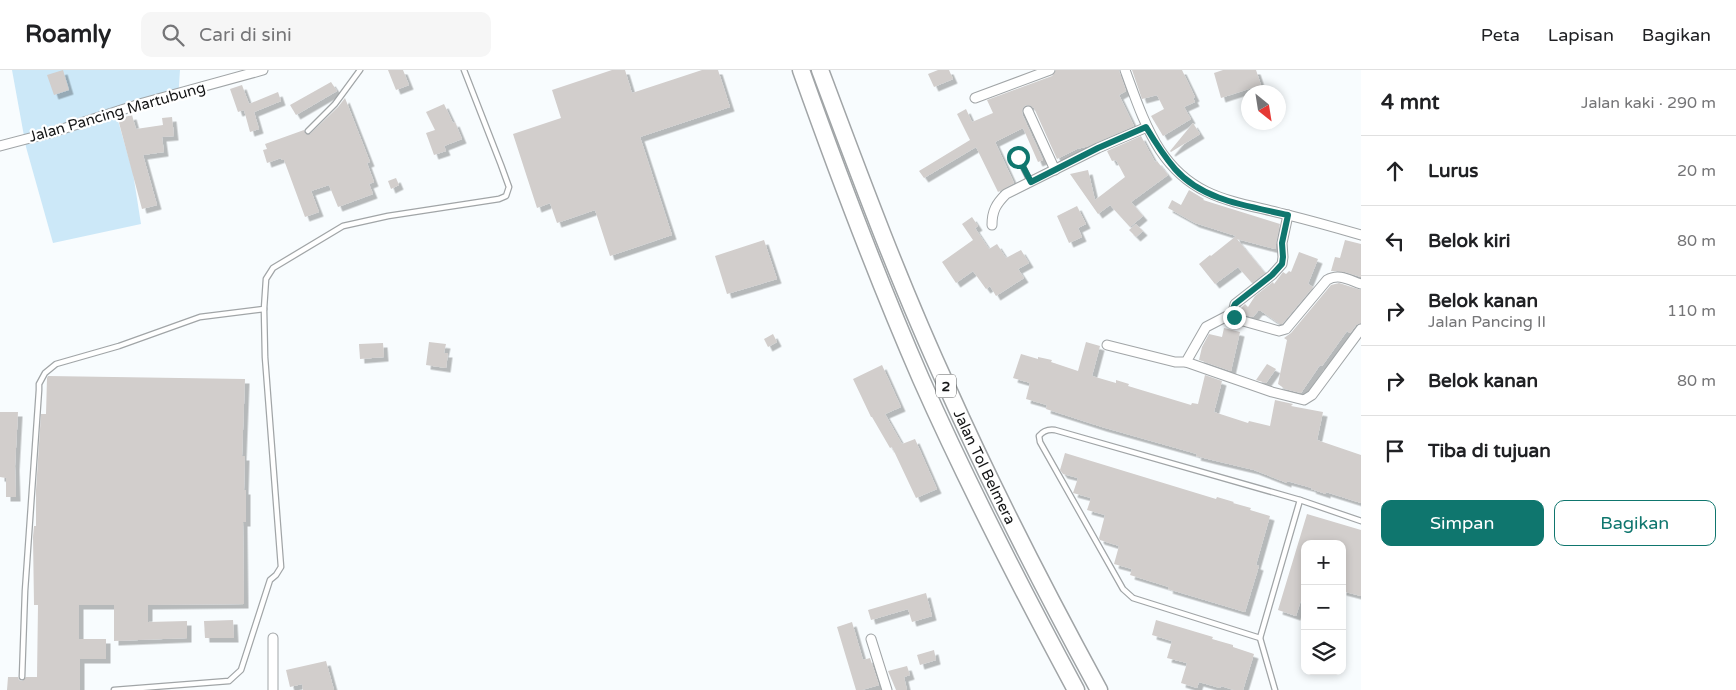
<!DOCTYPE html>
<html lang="id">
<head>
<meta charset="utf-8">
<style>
	body { margin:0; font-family:"Varela Round",sans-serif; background:#f6f6f6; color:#202124 }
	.controls { position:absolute; right:15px; bottom:15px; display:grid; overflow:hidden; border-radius:10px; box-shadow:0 2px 8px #0003 }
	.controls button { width:45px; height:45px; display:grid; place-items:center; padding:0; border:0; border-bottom:1px solid #e0e0e0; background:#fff; color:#202124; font:25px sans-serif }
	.compass { position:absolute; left:1241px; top:15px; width:45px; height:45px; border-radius:50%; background:#fff; box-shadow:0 2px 8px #0003; rotate:150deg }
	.stop { position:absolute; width:15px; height:15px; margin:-11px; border:4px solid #0f766e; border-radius:50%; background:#fff }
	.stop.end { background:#0f766e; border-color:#fff; box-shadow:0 1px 5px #0008 }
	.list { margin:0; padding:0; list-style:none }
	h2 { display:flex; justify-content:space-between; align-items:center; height:65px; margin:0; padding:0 20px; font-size:21px }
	h2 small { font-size:16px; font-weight:400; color:#757577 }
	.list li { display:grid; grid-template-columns:32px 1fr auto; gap:15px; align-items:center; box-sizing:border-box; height:70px; padding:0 20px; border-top:1px solid #e0e0e0 }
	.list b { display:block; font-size:19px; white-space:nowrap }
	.list p { margin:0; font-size:16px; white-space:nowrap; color:#757577 }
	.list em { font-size:16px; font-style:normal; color:#757577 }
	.actions { display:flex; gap:10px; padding:15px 20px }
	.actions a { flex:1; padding:11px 0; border:1px solid #0f766e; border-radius:10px; text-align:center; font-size:18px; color:#0f766e }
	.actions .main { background:#0f766e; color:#fff }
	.icon { flex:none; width:28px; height:28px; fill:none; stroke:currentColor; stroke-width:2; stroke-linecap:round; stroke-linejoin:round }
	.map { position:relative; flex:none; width:1361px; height:620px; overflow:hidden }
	header { display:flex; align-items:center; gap:30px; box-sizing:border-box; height:70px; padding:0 25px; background:#fff; border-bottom:1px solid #e0e0e0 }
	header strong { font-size:24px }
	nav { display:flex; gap:28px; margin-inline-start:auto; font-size:18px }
	.search { width:350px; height:45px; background:#f6f6f6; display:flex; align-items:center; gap:12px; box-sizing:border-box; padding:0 18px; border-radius:10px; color:#757577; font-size:19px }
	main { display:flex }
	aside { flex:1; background:#fff }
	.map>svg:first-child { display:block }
	.green { fill:#cce8f8 }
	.building { fill:#d2cecc; filter:url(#shadow) }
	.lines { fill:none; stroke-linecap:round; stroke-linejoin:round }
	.lane-casing { stroke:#a1a5a7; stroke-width:7 }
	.street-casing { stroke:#a1a5a7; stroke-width:11 }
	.highway-casing { stroke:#a1a5a7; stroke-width:19 }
	.lane { stroke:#fff; stroke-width:4.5 }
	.street { stroke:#fff; stroke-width:9 }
	.highway { stroke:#fff; stroke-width:16 }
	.route { stroke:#0f766e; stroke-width:6 }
	.labels { text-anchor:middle; stroke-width:4.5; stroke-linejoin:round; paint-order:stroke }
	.shield { fill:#fff; stroke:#5b5c5d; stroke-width:1 }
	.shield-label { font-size:14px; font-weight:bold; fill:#151617 }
	.street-label { font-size:15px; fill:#151617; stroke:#fff }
</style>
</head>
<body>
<header>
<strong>Roamly</strong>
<div class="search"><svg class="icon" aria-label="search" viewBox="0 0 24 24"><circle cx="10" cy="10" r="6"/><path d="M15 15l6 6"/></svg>Cari di sini</div>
<nav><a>Peta</a><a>Lapisan</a><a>Bagikan</a></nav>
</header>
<main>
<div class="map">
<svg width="1361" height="620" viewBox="0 0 1361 620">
	<defs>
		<filter id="shadow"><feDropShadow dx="4.5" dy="4.5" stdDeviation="0" flood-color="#0004"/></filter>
	</defs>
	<rect width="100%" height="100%" fill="#f8fcfe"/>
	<!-- green -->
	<path class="green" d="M 12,0 L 180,0 L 178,30 L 117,47 L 133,103 L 141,154 L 53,173 L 26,77 Z"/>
	<!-- building -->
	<g class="building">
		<path d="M 63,0 L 69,20 L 54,25 L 47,5 Z"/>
		<path d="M 388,0 L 403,0 L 409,15 L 396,20 Z"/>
		<path d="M 612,0 L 625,0 L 632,23 L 702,0 L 718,0 L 730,37 L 640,67 L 672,165 L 610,186 L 595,140 L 557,153 L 550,133 L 537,138 L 513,64 L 561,48 L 552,20 Z"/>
		<path d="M 938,0 L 949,0 L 953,9 L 934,17 L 928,4 Z"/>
		<path d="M 1056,0 L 1119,0 L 1126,21 L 1119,25 L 1134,56 L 1089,76 L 1077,79 L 1057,89 L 1034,38 L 1031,36 L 1026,35 L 1023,38 L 1022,44 L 1043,90 L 1038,92 L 1023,58 L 995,72 L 1014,113 L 998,122 L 976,77 L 924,108 L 919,101 L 970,70 L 957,44 L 966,39 L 972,52 L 993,43 L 987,30 L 1052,6 Z"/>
		<path d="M 1132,0 L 1182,0 L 1195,27 L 1193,28 L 1195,32 L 1184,37 L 1191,49 L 1163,66 L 1151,46 L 1164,39 L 1157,25 L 1142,29 Z"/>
		<path d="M 1223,0 L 1256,0 L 1261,15 L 1221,28 L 1214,3 Z"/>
		<path d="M 331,12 L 337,21 L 296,45 L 290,35 Z"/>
		<path d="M 242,15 L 249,34 L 278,22 L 281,31 L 254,42 L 259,59 L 250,62 L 244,40 L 238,42 L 230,19 Z"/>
		<path d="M 345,28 L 370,92 L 367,93 L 374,112 L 369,114 L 373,124 L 338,137 L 329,115 L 311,121 L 319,142 L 305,147 L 284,90 L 282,90 L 281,88 L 267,93 L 263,80 L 267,79 L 265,74 L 304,60 L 306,64 L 310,64 L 338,37 Z"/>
		<path d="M 444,34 L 453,53 L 455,52 L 462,69 L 444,76 L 446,81 L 434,85 L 426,63 L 435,60 L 426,42 Z"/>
		<path d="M 132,45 L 136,59 L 163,55 L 162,48 L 172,47 L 174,66 L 162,67 L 164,82 L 143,85 L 157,135 L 142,139 L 118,49 Z"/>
		<path d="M 1193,53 L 1200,64 L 1171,82 L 1170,81 Z"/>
		<path d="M 1141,66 L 1155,92 L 1157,91 L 1168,105 L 1131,132 L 1143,146 L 1130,157 L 1110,135 L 1098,144 L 1070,104 L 1088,100 L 1095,130 L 1125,107 L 1116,90 L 1112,91 L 1107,81 Z"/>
		<path d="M 396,108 L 399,115 L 391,119 L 388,111 Z"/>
		<path d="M 1189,120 L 1204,129 L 1203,130 L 1280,154 L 1275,179 L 1237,169 L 1265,203 L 1252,213 L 1238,197 L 1215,214 L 1199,194 L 1210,185 L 1211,186 L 1236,166 L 1195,153 L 1168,138 L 1172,130 L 1181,135 Z"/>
		<path d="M 1077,136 L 1086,154 L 1078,158 L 1082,167 L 1069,173 L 1057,146 Z"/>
		<path d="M 972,147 L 978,156 L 975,158 L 989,179 L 997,174 L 1006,188 L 1021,180 L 1029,193 L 1018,199 L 1024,208 L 996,226 L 990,216 L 986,219 L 973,201 L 956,213 L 942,192 L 973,170 L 962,154 Z"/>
		<path d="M 1136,154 L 1143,161 L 1136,167 L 1129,160 Z"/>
		<path d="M 764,170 L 777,209 L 727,224 L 715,186 Z"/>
		<path d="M 1345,170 L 1361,174 L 1361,207 L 1345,202 L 1331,201 L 1335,187 L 1340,188 Z"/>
		<path d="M 1299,182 L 1318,189 L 1308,214 L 1313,217 L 1282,254 L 1280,254 L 1261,241 L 1258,241 L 1253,247 L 1240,244 L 1241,238 L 1245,234 L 1248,237 L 1255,226 L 1273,212 L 1274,214 L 1283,202 L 1286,204 L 1289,201 L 1291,202 Z"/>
		<path d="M 1339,213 L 1361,220 L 1361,253 L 1356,255 L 1350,263 L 1347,261 L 1322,296 L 1320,295 L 1301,323 L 1285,319 L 1278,314 L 1287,270 L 1284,268 L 1291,263 L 1331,215 Z"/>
		<path d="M 1224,258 L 1240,262 L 1231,301 L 1199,290 L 1202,277 L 1209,264 L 1222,267 Z"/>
		<path d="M 773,264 L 777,272 L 768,277 L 764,269 Z"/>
		<path d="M 429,272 L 446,274 L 444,283 L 448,283 L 446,298 L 426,295 Z"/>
		<path d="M 1086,272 L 1100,276 L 1092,306 L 1116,313 L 1116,310 L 1129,314 L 1128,316 L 1191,335 L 1192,333 L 1198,334 L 1205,305 L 1222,311 L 1214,342 L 1248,353 L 1249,351 L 1270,356 L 1275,330 L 1293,334 L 1291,336 L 1323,342 L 1317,370 L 1361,385 L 1361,433 L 1326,422 L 1326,424 L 1311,419 L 1312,418 L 1287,411 L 1287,413 L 1254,400 L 1212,390 L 1196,386 L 1197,384 L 1102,357 L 1046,339 L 1047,335 L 1026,329 L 1030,313 L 1013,308 L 1021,284 L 1038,289 L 1038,287 L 1052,290 L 1051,292 L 1078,301 Z"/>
		<path d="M 383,273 L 384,287 L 360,289 L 359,274 Z"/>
		<path d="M 1267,294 L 1276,299 L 1266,313 L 1256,310 Z"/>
		<path d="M 882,295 L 901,337 L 885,344 L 902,374 L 915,369 L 937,419 L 916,428 L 892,377 L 890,378 L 872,347 L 871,347 L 853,309 Z"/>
		<path d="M 48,306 L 245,309 L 242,386 L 245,386 L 244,420 L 246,420 L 246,452 L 243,452 L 244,534 L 148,535 L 148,552 L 187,551 L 187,568 L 114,571 L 114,535 L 79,535 L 79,569 L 106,569 L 106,589 L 80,589 L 80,620 L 7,620 L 8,607 L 18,607 L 19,610 L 22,611 L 26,607 L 37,607 L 38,535 L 34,535 L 33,467 L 34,456 L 36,456 L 36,420 L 41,344 L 46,344 L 47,308 Z"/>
		<path d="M 0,342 L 18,342 L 15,396 L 16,427 L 6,427 L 6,408 L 0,407 Z"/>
		<path d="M 1065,383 L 1216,429 L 1217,427 L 1234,432 L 1233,433 L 1251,438 L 1250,440 L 1270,446 L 1256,495 L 1259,496 L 1245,542 L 1168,519 L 1169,517 L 1130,505 L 1132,499 L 1114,494 L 1119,476 L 1100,470 L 1099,468 L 1105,445 L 1087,440 L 1091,428 L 1073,423 L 1078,408 L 1063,404 L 1060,400 Z"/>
		<path d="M 1307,444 L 1361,460 L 1361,526 L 1342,521 L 1342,474 L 1305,474 L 1305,524 L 1303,524 L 1296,546 L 1278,540 Z"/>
		<path d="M 926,523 L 932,546 L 912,552 L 908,539 L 871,550 L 868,540 Z"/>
		<path d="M 233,550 L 234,568 L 205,568 L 204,551 Z"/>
		<path d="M 1156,550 L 1213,567 L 1212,569 L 1233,575 L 1233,577 L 1254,584 L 1243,620 L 1234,620 L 1221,616 L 1220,618 L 1199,612 L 1197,618 L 1181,613 L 1187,593 L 1167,588 L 1172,571 L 1152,565 Z"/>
		<path d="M 852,552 L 863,590 L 870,588 L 879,615 L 862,620 L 856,620 L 837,557 Z"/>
		<path d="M 934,580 L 936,590 L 920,595 L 917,585 Z"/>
		<path d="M 326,591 L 334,620 L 303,620 L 302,614 L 290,617 L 286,600 Z"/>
		<path d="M 907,596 L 910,605 L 904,607 L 907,620 L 896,620 L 888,601 Z"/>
	</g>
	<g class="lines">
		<defs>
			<g id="lane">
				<path d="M 308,61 L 335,34 L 360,0"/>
				<path d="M 1018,87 L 1030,111"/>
				<path d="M 1260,568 L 1133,528 L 1123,519 L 1040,372 L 1039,366 C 1043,361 1048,359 1055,360 L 1300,430 L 1361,451"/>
				<path d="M 22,607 L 25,521 L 39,320 L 39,314 L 45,303 L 56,294 L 119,276 L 200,247 L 264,239 L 266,209 L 273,198 L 343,156 L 388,146 L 499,129 L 506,126 L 509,117 L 501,95 L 464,0"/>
				<path d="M 114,620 L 229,611 L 241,600 L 270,510 L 276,505 L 281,497 L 265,287 L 264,239"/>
				<path d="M 1275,620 L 1260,568 L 1300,430"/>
			</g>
			<g id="street">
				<path d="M 1125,0 C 1135,27 1144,55 1160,80 C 1193,130 1235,131 1288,145 C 1312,151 1337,158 1361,165"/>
				<path d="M 975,28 L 1050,0"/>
				<path d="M 1028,41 L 1055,100"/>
				<path d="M 0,76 L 53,62 L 143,33 L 263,0"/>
				<path d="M 1288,145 L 1282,173 L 1283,187 L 1282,194 L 1272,205 L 1235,234 L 1233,243 L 1236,249 L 1279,261 L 1286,259 L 1327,210 C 1339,203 1349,210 1361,214"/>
				<path d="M 992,155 C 992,141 996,134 1006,124 L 1098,78 L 1147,57"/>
				<path d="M 1107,275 L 1175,292 L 1186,292 L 1206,257 L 1233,243"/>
				<path d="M 1186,292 L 1272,322 L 1304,330 L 1312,325 L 1361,259"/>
				<path d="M 871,569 L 887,620"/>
				<path d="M 273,620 L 273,568"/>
			</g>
			<g id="highway">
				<path d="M 801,0 C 838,104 877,208 921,309 C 968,415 1021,518 1076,620"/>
				<path id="s1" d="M 820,0 C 860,107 900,215 948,319 C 994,422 1045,521 1099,620"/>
			</g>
		</defs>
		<!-- lane casing -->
		<use href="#lane" class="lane-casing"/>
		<!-- street casing -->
		<use href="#street" class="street-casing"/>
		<!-- highway casing -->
		<use href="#highway" class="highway-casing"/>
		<!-- lane -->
		<use href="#lane" class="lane"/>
		<!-- street -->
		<use href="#street" class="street"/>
		<!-- highway -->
		<use href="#highway" class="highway"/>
	</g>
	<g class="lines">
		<!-- route -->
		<path class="route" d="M 1018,87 L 1031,112 L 1098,78 L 1146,57 C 1155,72 1164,86 1175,99 C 1203,131 1249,136 1288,145 L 1282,173 L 1283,187 L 1282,194 L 1272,205 L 1235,234 L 1233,238 L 1234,247"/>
	</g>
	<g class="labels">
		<!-- shield labels -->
		<rect class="shield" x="936" y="304.5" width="20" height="23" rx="4"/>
		<g class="shield-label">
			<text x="946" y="321">2</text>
		</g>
		<!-- street labels -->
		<g class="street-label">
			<text transform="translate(117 42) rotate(-16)" y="5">Jalan Pancing Martubung</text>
			<text dy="5" stroke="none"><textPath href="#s1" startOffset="430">Jalan Tol Belmera</textPath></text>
		</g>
	</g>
</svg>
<div class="controls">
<button>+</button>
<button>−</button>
<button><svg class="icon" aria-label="layers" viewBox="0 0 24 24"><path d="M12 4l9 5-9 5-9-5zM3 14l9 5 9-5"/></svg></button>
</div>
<svg class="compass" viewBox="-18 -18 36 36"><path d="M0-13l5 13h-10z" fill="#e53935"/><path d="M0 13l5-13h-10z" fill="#757577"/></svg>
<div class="stop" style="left:1018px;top:87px"></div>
<div class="stop end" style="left:1234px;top:247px"></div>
</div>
<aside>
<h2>4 mnt<small>Jalan kaki · 290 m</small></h2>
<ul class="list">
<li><svg class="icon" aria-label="ahead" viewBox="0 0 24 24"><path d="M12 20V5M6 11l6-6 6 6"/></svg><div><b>Lurus</b></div><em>20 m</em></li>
<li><svg class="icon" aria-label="left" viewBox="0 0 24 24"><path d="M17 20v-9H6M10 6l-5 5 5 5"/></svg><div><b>Belok kiri</b></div><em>80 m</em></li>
<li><svg class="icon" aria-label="right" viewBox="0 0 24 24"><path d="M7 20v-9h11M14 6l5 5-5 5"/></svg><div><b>Belok kanan</b><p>Jalan Pancing II</p></div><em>110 m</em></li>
<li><svg class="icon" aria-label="right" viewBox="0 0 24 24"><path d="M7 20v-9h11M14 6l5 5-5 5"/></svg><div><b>Belok kanan</b></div><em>80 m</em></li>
<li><svg class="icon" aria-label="arrive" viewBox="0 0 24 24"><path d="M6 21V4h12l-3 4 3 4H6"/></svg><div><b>Tiba di tujuan</b></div></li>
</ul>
<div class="actions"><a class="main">Simpan</a><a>Bagikan</a></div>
</aside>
</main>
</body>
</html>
